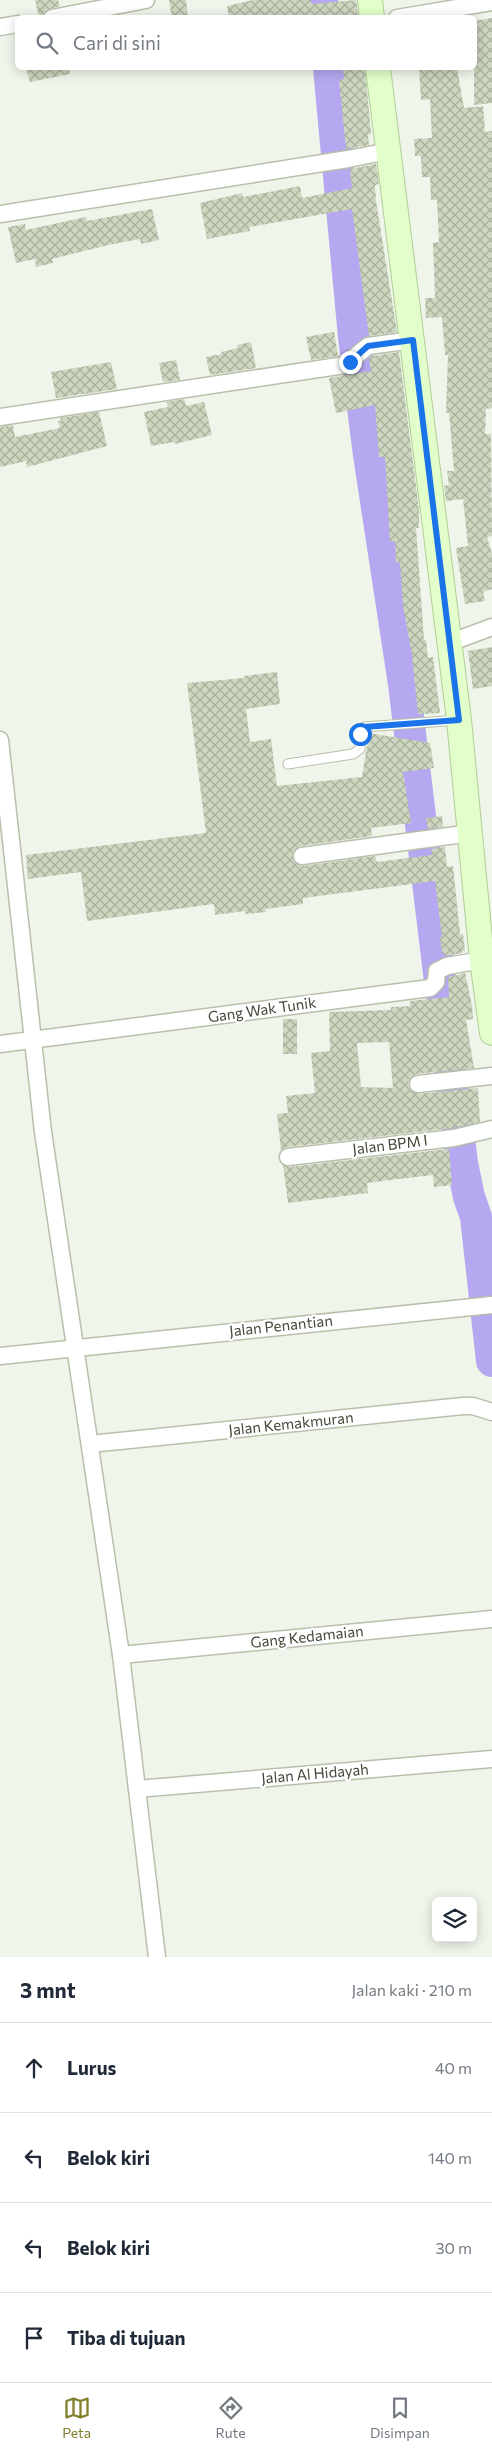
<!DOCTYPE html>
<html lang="id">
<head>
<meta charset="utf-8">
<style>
	body { margin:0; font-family:Commissioner,sans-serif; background:#f6f6f7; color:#1f2937 }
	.controls { position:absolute; right:15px; bottom:15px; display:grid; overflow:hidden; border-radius:8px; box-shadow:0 2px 12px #0003 }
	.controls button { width:45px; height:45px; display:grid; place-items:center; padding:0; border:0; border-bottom:1px solid #e0e1e3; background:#fff; color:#1f2937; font:25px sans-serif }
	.stop { position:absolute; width:15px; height:15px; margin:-11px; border:4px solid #1a73e8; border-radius:50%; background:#fff }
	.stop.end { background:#1a73e8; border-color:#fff; box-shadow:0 1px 5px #0008 }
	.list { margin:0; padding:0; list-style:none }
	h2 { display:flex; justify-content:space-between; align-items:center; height:65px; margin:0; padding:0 20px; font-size:21px }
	h2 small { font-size:16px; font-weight:400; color:#747a83 }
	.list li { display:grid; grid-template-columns:32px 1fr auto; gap:15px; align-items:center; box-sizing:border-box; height:90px; padding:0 20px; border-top:1px solid #e0e1e3 }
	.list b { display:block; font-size:19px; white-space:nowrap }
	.list em { font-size:16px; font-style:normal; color:#747a83 }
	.icon { flex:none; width:28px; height:28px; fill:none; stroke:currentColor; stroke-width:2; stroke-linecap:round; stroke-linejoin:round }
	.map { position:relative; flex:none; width:492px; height:1957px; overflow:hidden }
	.search { position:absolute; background:#fff; box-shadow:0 2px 12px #0003; left:15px; right:15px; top:15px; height:55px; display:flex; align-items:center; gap:12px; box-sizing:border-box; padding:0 18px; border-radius:8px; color:#747a83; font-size:19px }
	.sheet { height:425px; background:#fff }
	nav { display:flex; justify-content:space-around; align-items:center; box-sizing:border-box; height:70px; border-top:1px solid #e0e1e3; background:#fff; font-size:14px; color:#747a83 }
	nav a { display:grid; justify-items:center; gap:2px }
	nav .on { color:#817f2b }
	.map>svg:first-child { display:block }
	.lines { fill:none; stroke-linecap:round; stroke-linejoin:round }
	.river { stroke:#b5a7f0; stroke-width:32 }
	.building { fill:url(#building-cross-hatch); fill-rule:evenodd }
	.lane-casing { stroke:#b8c0ac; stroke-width:11 }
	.street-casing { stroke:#b8c0ac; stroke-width:19 }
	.secondary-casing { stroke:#b1ce95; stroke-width:26 }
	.lane { stroke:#fff; stroke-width:9 }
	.street { stroke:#fff; stroke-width:16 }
	.secondary { stroke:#e2feca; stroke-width:24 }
	.route { stroke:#1a73e8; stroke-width:6 }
	.labels { text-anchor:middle; stroke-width:4.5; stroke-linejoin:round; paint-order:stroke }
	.street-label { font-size:15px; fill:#424938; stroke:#fff }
</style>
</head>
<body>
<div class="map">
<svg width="492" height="1957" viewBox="0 0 492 1957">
	<defs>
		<pattern id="building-cross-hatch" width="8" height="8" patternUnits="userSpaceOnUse" patternTransform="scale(1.25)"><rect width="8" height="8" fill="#cdd6bf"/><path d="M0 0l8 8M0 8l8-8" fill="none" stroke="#a8b09c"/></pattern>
	</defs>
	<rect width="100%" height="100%" fill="#eff5ea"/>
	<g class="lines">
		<!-- river -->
		<g class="river">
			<path d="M 322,0 L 324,18"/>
			<path d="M 329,68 L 354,337 L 369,455 L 404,684 L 462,1163 L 469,1197 L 476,1217 L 492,1361"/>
		</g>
	</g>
	<!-- building -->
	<g class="building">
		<path d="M 35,0 L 58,0 L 60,6 L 46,10 L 42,16 L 39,17 Z"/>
		<path d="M 169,0 L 186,0 L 188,18 L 172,18 Z"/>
		<path d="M 253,0 L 311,0 L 312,4 L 356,0 L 358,15 L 334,18 L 229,18 L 227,6 Z"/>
		<path d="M 492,18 L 492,103 L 474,105 L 474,21 Z"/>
		<path d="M 26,68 L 69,68 L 70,74 L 30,82 Z"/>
		<path d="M 343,68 L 365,68 L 371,134 L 368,135 L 369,145 L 346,149 L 339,80 L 344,79 Z"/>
		<path d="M 419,68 L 457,68 L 464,108 L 483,106 L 485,132 L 492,131 L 492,408 L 486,409 L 485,434 L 491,434 L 492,536 L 487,537 L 492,554 L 492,589 L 483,592 L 485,601 L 465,604 L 456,548 L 468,546 L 463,499 L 446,501 L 444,486 L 449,485 L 447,471 L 454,471 L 449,413 L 446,413 L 448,355 L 445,355 L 442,317 L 426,318 L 425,298 L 435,298 L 433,243 L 439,242 L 437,200 L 431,200 L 430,177 L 422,177 L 421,156 L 415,156 L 414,139 L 432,138 L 430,99 L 421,100 Z"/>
		<path d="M 376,164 L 379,184 L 375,185 L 376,201 L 397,332 L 369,336 L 352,209 L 249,227 L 250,231 L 207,239 L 200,203 L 242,193 L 243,197 L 300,186 L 302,198 L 352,188 L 350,169 Z"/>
		<path d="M 152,209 L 159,240 L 141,244 L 140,239 L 108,245 L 52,259 L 53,263 L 36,267 L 35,259 L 16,263 L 8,227 L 25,224 L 26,230 L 86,217 L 87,221 Z"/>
		<path d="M 334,332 L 338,356 L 311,360 L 306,337 Z"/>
		<path d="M 251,342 L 256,368 L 210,375 L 206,357 L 222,354 L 221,352 L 238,348 L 237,345 Z"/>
		<path d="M 399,352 L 419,510 L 419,528 L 416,528 L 424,640 L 426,640 L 428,658 L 433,657 L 440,713 L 418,714 L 412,655 L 403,606 L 400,562 L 396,563 L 395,541 L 390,542 L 385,457 L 379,457 L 375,405 L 336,413 L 329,378 L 371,371 L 369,358 L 372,356 Z"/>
		<path d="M 176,360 L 180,380 L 163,382 L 159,363 Z"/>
		<path d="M 111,362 L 117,389 L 56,398 L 51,372 Z"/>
		<path d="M 184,399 L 186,406 L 204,402 L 212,435 L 175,444 L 174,442 L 151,446 L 144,412 L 168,407 L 167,402 Z"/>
		<path d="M 99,412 L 107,446 L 27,467 L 26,461 L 0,467 L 0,427 L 13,425 L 15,437 L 60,428 L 58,421 L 61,421 L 60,418 Z"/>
		<path d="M 492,647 L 492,686 L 473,689 L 468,651 Z"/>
		<path d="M 277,672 L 280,704 L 246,709 L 250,742 L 271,739 L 277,786 L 362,777 L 369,733 L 430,743 L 434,768 L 403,772 L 411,823 L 371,828 L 372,836 L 300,846 L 293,852 L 294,862 L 303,866 L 375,856 L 377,862 L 432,855 L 431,849 L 445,847 L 447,867 L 453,866 L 460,934 L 463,934 L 465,951 L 462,951 L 462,953 L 445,956 L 444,953 L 442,954 L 440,937 L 442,937 L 435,881 L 303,898 L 303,904 L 265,909 L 266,912 L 245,914 L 245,911 L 215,915 L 214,904 L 87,921 L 81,872 L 28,879 L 26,855 L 206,833 L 187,683 L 244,678 L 244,676 Z"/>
		<path d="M 442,816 L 443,827 L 428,829 L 426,818 Z"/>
		<path d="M 465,973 L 472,1006 L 473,1019 L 466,1020 L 474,1068 L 416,1074 L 409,1080 L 408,1085 L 410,1090 L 419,1094 L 478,1088 L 480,1122 L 452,1128 L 287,1147 L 281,1150 L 277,1114 L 288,1113 L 286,1096 L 315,1093 L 311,1053 L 330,1051 L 329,1012 L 391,1010 L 391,1007 L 410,1006 L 410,1001 L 449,997 L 448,977 ZM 389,1042 L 393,1088 L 361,1087 L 357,1043 Z"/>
		<rect x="283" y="1019" width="14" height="35"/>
		<path d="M 449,1149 L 452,1185 L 434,1187 L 433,1175 L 398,1179 L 367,1183 L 368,1193 L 288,1203 L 283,1165 L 289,1167 Z"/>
	</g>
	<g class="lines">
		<defs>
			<path id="lane" d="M 288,764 L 353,754 L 360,749 L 360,734 L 364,727 L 459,720"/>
			<g id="street">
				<path d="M 52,18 L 146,0"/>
				<path d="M 397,18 L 492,2"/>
				<path d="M 0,27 L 18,24"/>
				<path d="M 0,214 L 348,159 L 389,151"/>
				<path d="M 0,417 L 345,365 L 368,346 L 413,340"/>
				<path d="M 449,643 L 492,627"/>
				<path d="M 0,740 L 43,1132 L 121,1655 L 157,1957"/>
				<path d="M 302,856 L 471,833"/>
				<path d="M 0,1044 L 430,988 L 436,982 L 437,971 L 447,966 L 482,960"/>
				<path d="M 418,1084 L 492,1076"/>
				<path d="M 288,1157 L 454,1138 L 492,1129"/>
				<path d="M 0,1356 L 492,1305"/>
				<path d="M 90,1444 L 463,1406 L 473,1406 L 492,1412"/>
				<path d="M 121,1655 L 492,1619"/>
				<path d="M 137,1789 L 492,1759"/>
			</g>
			<g id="secondary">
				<path d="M 370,0 L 372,18"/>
				<path d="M 378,68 L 459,720 L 482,960 L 492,1033"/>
			</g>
		</defs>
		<!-- lane casing -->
		<use href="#lane" class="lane-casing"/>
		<!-- street casing -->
		<use href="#street" class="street-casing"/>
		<!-- secondary casing -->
		<use href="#secondary" class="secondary-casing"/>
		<!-- lane -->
		<use href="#lane" class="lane"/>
		<!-- street -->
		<use href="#street" class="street"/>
		<!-- secondary -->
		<use href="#secondary" class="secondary"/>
	</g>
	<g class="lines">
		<!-- route -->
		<path class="route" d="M 350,362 L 368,346 L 413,340 L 459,720 L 364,727 L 360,734"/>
	</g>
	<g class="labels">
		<!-- street labels -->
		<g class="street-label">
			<text transform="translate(262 1010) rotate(-8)" y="5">Gang Wak Tunik</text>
			<text transform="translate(390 1145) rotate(-7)" y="5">Jalan BPM I</text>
			<text transform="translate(281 1326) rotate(-6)" y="5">Jalan Penantian</text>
			<text transform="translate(291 1424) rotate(-6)" y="5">Jalan Kemakmuran</text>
			<text transform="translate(307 1637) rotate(-6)" y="5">Gang Kedamaian</text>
			<text transform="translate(315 1774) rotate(-5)" y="5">Jalan Al Hidayah</text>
		</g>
	</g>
</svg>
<div class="controls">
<button><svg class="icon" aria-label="layers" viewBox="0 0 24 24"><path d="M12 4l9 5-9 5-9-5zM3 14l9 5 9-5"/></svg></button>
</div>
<div class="stop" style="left:360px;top:734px"></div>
<div class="stop end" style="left:350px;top:362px"></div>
<div class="search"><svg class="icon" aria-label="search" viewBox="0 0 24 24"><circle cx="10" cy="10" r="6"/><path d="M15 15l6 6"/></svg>Cari di sini</div>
</div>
<section class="sheet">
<h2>3 mnt<small>Jalan kaki · 210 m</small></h2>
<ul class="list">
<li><svg class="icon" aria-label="ahead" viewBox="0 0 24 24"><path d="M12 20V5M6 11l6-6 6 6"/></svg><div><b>Lurus</b></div><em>40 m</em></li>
<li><svg class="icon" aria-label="left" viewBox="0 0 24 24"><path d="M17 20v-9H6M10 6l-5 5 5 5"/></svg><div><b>Belok kiri</b></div><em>140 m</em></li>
<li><svg class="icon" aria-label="left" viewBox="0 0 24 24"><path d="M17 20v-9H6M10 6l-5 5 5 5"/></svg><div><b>Belok kiri</b></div><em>30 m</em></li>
<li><svg class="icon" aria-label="arrive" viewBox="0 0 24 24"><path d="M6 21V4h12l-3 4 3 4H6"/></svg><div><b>Tiba di tujuan</b></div></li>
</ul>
</section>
<nav>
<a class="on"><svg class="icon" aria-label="map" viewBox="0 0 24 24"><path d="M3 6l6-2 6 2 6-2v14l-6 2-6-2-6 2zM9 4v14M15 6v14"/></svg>Peta</a>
<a><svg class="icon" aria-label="directions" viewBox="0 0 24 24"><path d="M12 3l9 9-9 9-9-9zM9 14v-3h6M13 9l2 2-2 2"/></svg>Rute</a>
<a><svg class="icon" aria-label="saved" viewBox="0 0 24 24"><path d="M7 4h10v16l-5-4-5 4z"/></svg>Disimpan</a>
</nav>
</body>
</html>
